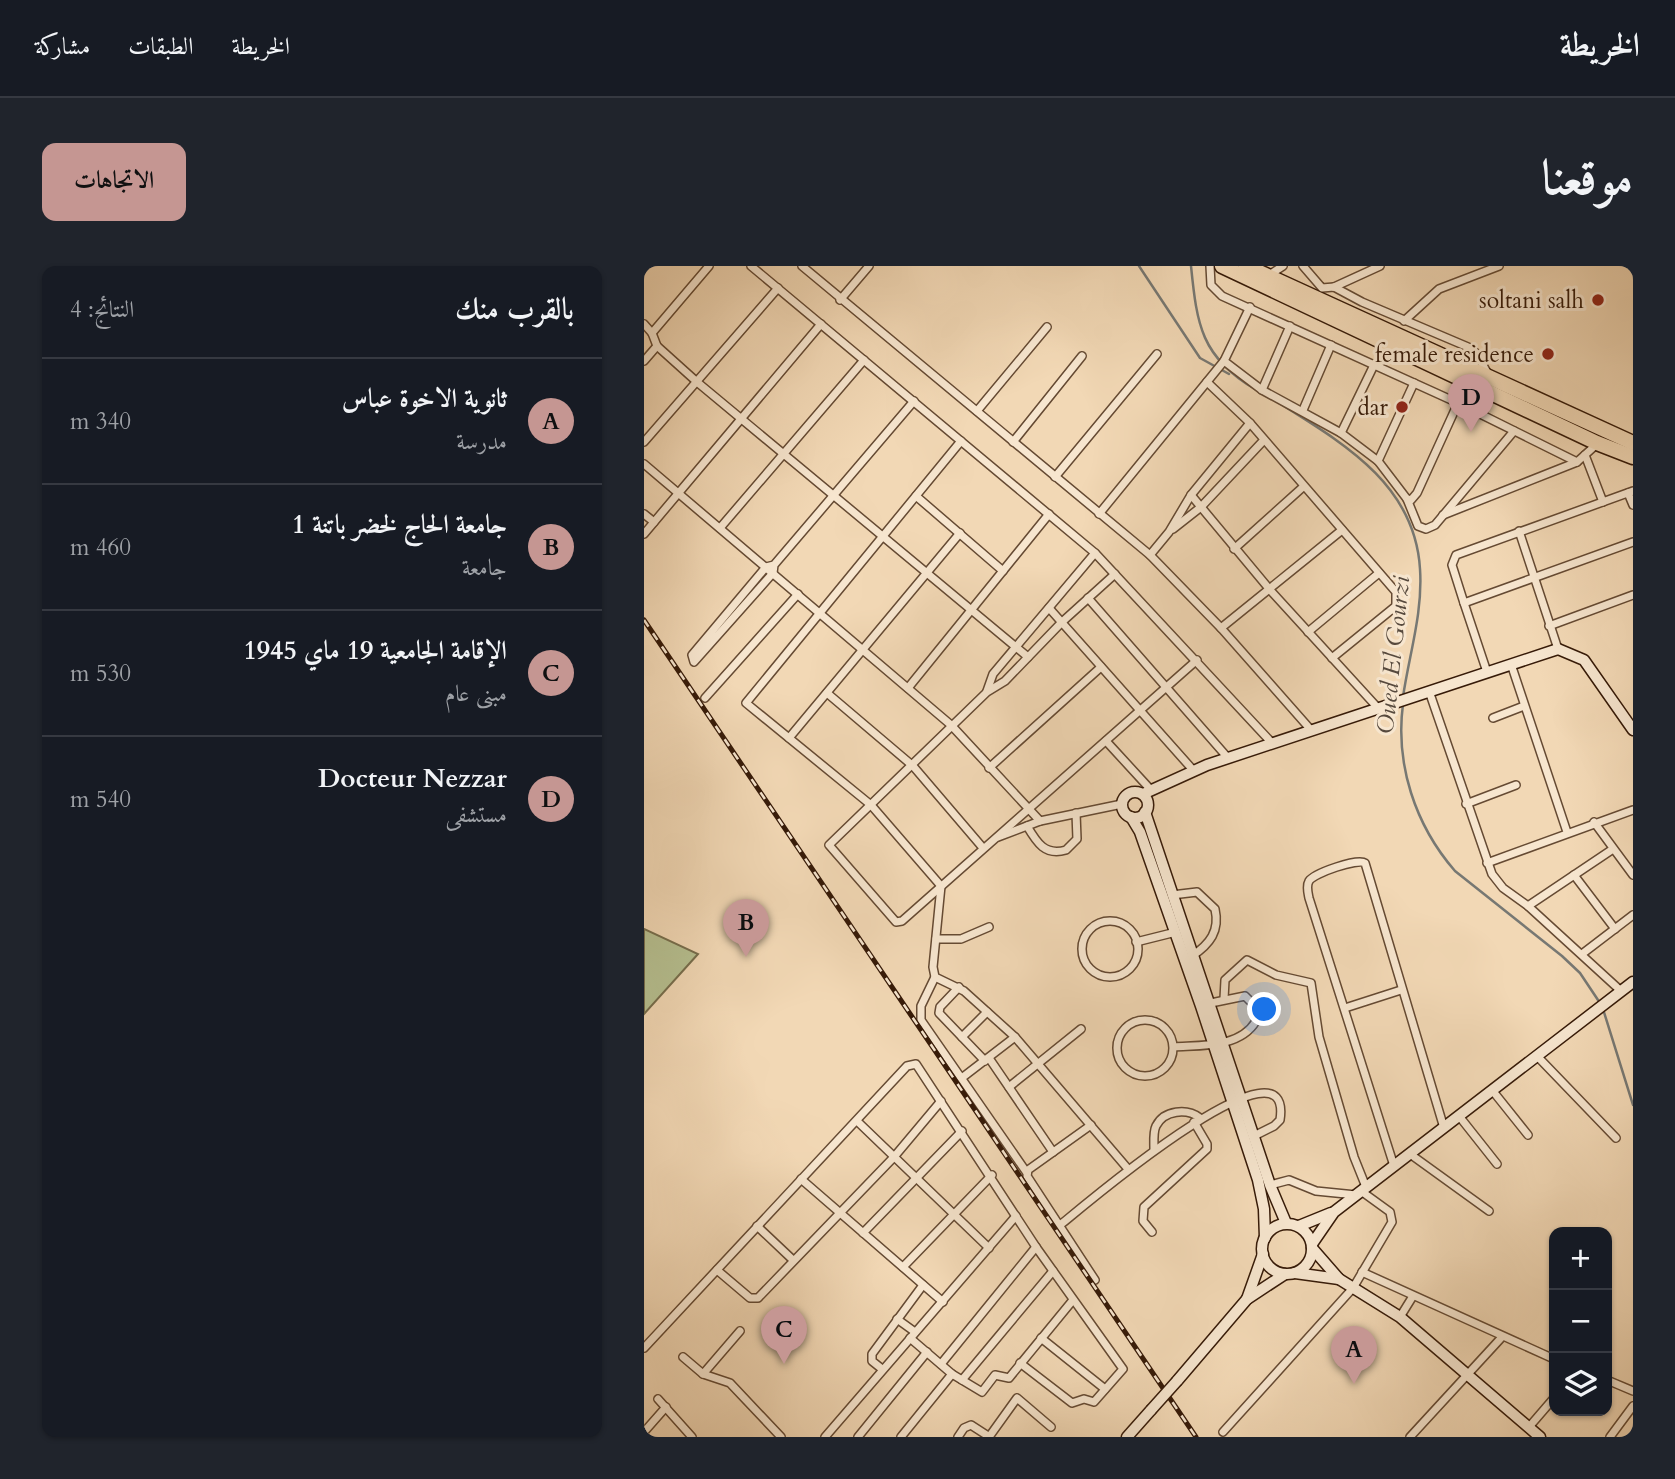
<!DOCTYPE html>
<html lang="ar">
<head>
<meta charset="utf-8">
<style>
	body { margin:0; font-family:Cardo,Amiri,serif; background:#20242c; color:#f1f3f6; direction:rtl }
	.controls { position:absolute; right:21px; bottom:21px; display:grid; overflow:hidden; border-radius:14px; box-shadow:0 2px 5px #0004 }
	.controls button { width:63px; height:63px; display:grid; place-items:center; padding:0; border:0; border-bottom:2px solid #363941; background:#171b24; color:#f1f3f6; font:35px sans-serif }
	.you { position:absolute; left:621px; top:744px; width:24px; height:24px; margin:-18px; border:5px solid #fff; border-radius:50%; background:#1a73e8; box-shadow:0 0 0 10px #1a73e833 }
	.badge { display:grid; place-items:center; width:46px; height:46px; border-radius:50%; background:#c59692; color:#111; font-size:23px; font-weight:700 }
	.pin { position:absolute; translate:-50% -58px; filter:drop-shadow(0 2px 4px #0008) }
	.pin::after { content:''; position:absolute; top:37px; width:24px; height:21px; background:inherit; clip-path:polygon(0 0,100% 0,50% 100%) }
	.list { margin:0; padding:0; list-style:none }
	h2 { display:flex; justify-content:space-between; align-items:center; height:91px; margin:0; padding:0 28px; font-size:30px }
	h2 small { font-size:23px; font-weight:400; color:#9ea1a6 }
	.list li { display:grid; grid-template-columns:46px 1fr auto; gap:21px; align-items:center; box-sizing:border-box; height:126px; padding:0 28px; border-top:2px solid #363941 }
	.list b { display:block; font-size:26px; white-space:nowrap }
	.list p { margin:0; font-size:23px; white-space:nowrap; color:#9ea1a6 }
	.list em { font-size:23px; font-style:normal; color:#9ea1a6 }
	.icon { flex:none; width:38px; height:38px; fill:none; stroke:currentColor; stroke-width:2; stroke-linecap:round; stroke-linejoin:round }
	.map { position:relative; flex:none; width:989px; height:1171px; overflow:hidden; direction:ltr; border-radius:14px }
	header { display:flex; align-items:center; gap:42px; box-sizing:border-box; height:98px; padding:0 35px; background:#171b24; border-bottom:2px solid #363941 }
	header strong { font-size:33px }
	nav { display:flex; gap:38px; margin-inline-start:auto; font-size:24px }
	.intro { display:flex; align-items:center; justify-content:space-between; box-sizing:border-box; height:168px; padding:0 42px }
	h1 { margin:0; font-size:49px }
	.button { padding:18px 32px; border-radius:14px; background:#c59692; color:#111; font-size:24px; font-weight:700 }
	main { display:flex; gap:42px; padding:0 42px }
	aside { flex:1; background:#171b24; border-radius:14px; box-shadow:0 2px 5px #0004 }
	.map>svg:first-child { display:block }
	.green { fill:#b6c091; stroke:#766d4c; stroke-width:2 }
	.lines { fill:none; stroke-linecap:round; stroke-linejoin:round }
	.stream { stroke:#777873; stroke-width:2.5 }
	.street-casing { stroke:#654a33; stroke-width:10 }
	.secondary-casing { stroke:#361a08; stroke-width:13 }
	.highway-casing { stroke:#361a08; stroke-width:17 }
	.street { stroke:#f7e6cf; stroke-width:7 }
	.secondary { stroke:#f7e6cf; stroke-width:10 }
	.highway { stroke:#f2d8b5; stroke-width:14 }
	.rail-casing { stroke:#361a08; stroke-width:5 }
	.rail { stroke:#f7e6cf; stroke-width:2.5; stroke-dasharray:8; stroke-linecap:butt }
	.secondary-bridge-casing { stroke:#361a08; stroke-width:13; stroke-linecap:butt }
	.secondary-bridge { stroke:#f7e6cf; stroke-width:10 }
	.poi-dot { fill:#8f2418; stroke:#f7e6cf; stroke-width:2.5 }
	.labels { text-anchor:middle; stroke-width:6; stroke-linejoin:round; paint-order:stroke }
	.poi-label { font-size:23px; fill:#361a08; stroke:#f7e6cf; text-anchor:end }
	.water-label { font-size:24px; font-style:italic; fill:#56493d; stroke:#f7e6cf }
</style>
</head>
<body>
<header>
<strong>الخريطة</strong>
<nav><a>الخريطة</a><a>الطبقات</a><a>مشاركة</a></nav>
</header>
<div class="intro"><h1>موقعنا</h1><a class="button">الاتجاهات</a></div>
<main>
<div class="map">
<svg width="989" height="1171" viewBox="0 0 989 1171">
	<rect width="100%" height="100%" fill="#f2d8b5"/>
	<filter id="stains"><feTurbulence type="fractalNoise" baseFrequency=".00286" numOctaves="4"/><feColorMatrix values="0 0 0 0 .2 0 0 0 0 .09 0 0 0 0 .02 0 0 0 .5 -.17"/></filter>
	<radialGradient id="worn" r=".72"><stop offset=".6" stop-color="#630" stop-opacity="0"/><stop offset="1" stop-color="#630" stop-opacity=".3"/></radialGradient>
	<!-- green -->
	<path class="green" d="M 0,663 L 54,688 L 0,748 Z"/>
	<g class="lines">
		<!-- stream -->
		<g class="stream">
			<path d="M 495,0 L 556,92 L 585,108"/>
			<path d="M 547,0 C 553,59 557,91 611,123"/>
			<path d="M 632,135 C 697,176 771,217 776,303 C 779,347 765,389 759,431"/>
			<path d="M 759,438 C 751,498 771,559 811,605 L 918,690 L 936,707 L 956,737"/>
			<path d="M 959,743 L 989,839"/>
		</g>
		<defs>
			<g id="street">
				<path d="M 107,0 L 451,287 L 628,477"/>
				<path d="M 158,0 L 506,289 L 577,362 L 667,464"/>
				<path d="M 566,0 L 567,19 L 578,30 L 814,137 L 933,196"/>
				<path d="M 659,0 L 678,22 L 690,21 L 718,36 L 824,81 L 832,87 L 844,108"/>
				<path d="M 625,9 L 639,0"/>
				<path d="M 690,21 L 736,0"/>
				<path d="M 196,34 L 225,0"/>
				<path d="M 606,41 L 580,95 L 618,124 L 697,167 L 734,195 L 763,233 L 767,234 L 773,227 L 814,137"/>
				<path d="M 760,55 L 795,23 L 855,0"/>
				<path d="M 0,58 L 8,67 L 13,80 L 53,116 L 384,391"/>
				<path d="M 8,67 L 65,0"/>
				<path d="M 0,95 L 13,80"/>
				<path d="M 563,116 L 606,157 L 752,326 L 752,340 L 688,392"/>
				<path d="M 618,124 L 646,60"/>
				<path d="M 659,144 L 687,79"/>
				<path d="M 333,145 L 403,61"/>
				<path d="M 697,167 L 730,99"/>
				<path d="M 317,175 L 102,437 L 227,539 L 297,620 L 289,701 L 291,711 L 320,725 L 371,771 L 484,903"/>
				<path d="M 0,176 L 134,22"/>
				<path d="M 369,176 L 438,90"/>
				<path d="M 941,189 L 959,236"/>
				<path d="M 734,195 L 770,117"/>
				<path d="M 0,198 L 307,459 L 396,555"/>
				<path d="M 411,211 L 513,88"/>
				<path d="M 989,225 L 812,289 L 808,299 L 820,337 L 989,276"/>
				<path d="M 984,227 L 989,239"/>
				<path d="M 547,229 L 627,325 L 733,441"/>
				<path d="M 272,230 L 359,305"/>
				<path d="M 763,233 L 774,260 L 782,263 L 791,259 L 870,165"/>
				<path d="M 0,248 L 10,256"/>
				<path d="M 455,248 L 580,95"/>
				<path d="M 799,249 L 933,196 L 953,178"/>
				<path d="M 76,262 L 220,94"/>
				<path d="M 529,263 L 557,241 L 620,174"/>
				<path d="M 875,265 L 914,383"/>
				<path d="M 0,268 L 177,58"/>
				<path d="M 590,283 L 659,221"/>
				<path d="M 506,289 L 525,266 L 547,229 L 606,157"/>
				<path d="M 130,299 L 129,307 L 50,396 L 48,389 L 122,301 L 130,299 L 270,135"/>
				<path d="M 471,308 L 418,356 L 361,415 L 343,426 L 185,579 L 252,656 L 258,655 L 553,394"/>
				<path d="M 444,332 L 584,492"/>
				<path d="M 820,337 L 843,406"/>
				<path d="M 405,342 L 549,504"/>
				<path d="M 905,360 L 989,329"/>
				<path d="M 577,362 L 698,264"/>
				<path d="M 664,366 L 735,307"/>
				<path d="M 867,398 L 923,566"/>
				<path d="M 264,422 L 405,248"/>
				<path d="M 343,425 L 349,408 L 451,287"/>
				<path d="M 785,425 L 848,608 L 859,622 L 884,640 L 977,725"/>
				<path d="M 183,427 L 269,500 L 339,582"/>
				<path d="M 61,432 L 154,328"/>
				<path d="M 849,452 L 880,440"/>
				<path d="M 145,472 L 316,267"/>
				<path d="M 462,475 L 507,524"/>
				<path d="M 345,502 L 457,401"/>
				<path d="M 822,538 L 872,519"/>
				<path d="M 950,556 L 989,609"/>
				<path d="M 383,560 C 393,577 401,590 422,584 L 433,573 L 432,547"/>
				<path d="M 354,571 L 396,555 L 478,538"/>
				<path d="M 843,597 L 989,544"/>
				<path d="M 930,609 L 971,663"/>
				<path d="M 528,629 L 553,626 L 571,643 C 576,665 566,678 548,690"/>
				<path d="M 884,640 L 969,583"/>
				<circle cx="466" cy="683" r="28"/>
				<path d="M 292,673 L 317,673 L 345,661"/>
				<path d="M 492,676 L 532,666"/>
				<path d="M 938,688 L 989,649"/>
				<path d="M 291,711 L 277,740 L 277,754 L 383,907"/>
				<path d="M 315,721 L 296,741 L 295,747 L 341,795"/>
				<path d="M 580,733 L 581,714 L 603,694 L 632,709 L 667,717 L 675,771 L 710,891 L 722,921"/>
				<path d="M 701,742 L 757,724"/>
				<circle cx="501" cy="782" r="28"/>
				<path d="M 318,771 L 343,746"/>
				<path d="M 530,781 C 557,779 596,782 612,755 L 608,737 L 601,730 L 562,738"/>
				<path d="M 893,790 L 972,872"/>
				<path d="M 345,792 L 409,886"/>
				<path d="M 319,811 L 371,771"/>
				<path d="M 365,821 L 437,763"/>
				<path d="M 848,824 L 884,869"/>
				<path d="M 815,850 L 853,898"/>
				<path d="M 213,855 L 345,982"/>
				<path d="M 447,859 L 384,904 L 383,910 L 451,1014"/>
				<path d="M 510,883 C 510,876 509,866 512,860 C 520,844 543,842 556,852"/>
				<path d="M 766,888 L 845,945"/>
				<path d="M 750,900 L 665,632 C 664,627 662,620 665,615 C 670,607 714,592 721,597 L 800,862"/>
				<path d="M 157,913 L 299,1036"/>
				<path d="M 626,919 L 645,914 L 672,925 L 712,929"/>
				<path d="M 113,960 L 149,994"/>
				<path d="M 415,960 C 430,948 651,758 636,854 L 630,860 L 610,870"/>
				<path d="M 508,966 L 499,955 L 500,941 L 563,883 L 563,878 L 550,856"/>
				<path d="M 219,967 L 318,865"/>
				<path d="M 259,1001 L 348,909"/>
				<path d="M 73,1004 L 106,1032 L 114,1032 L 250,891 L 297,835"/>
				<path d="M 718,1006 L 910,1093"/>
				<path d="M 756,1051 L 769,1030"/>
				<path d="M 253,1053 L 271,1066"/>
				<path d="M 266,1072 L 308,1108 L 338,1126 L 351,1109 L 365,1112 L 429,1034"/>
				<path d="M 397,1072 L 461,1123"/>
				<path d="M 0,1082 L 263,800 L 272,798 L 392,981 L 479,1103 L 450,1136 L 440,1133 L 428,1137 L 376,1097"/>
				<path d="M 39,1091 L 59,1108 L 86,1117 L 137,1171"/>
				<path d="M 297,1098 L 392,981"/>
				<path d="M 238,1103 L 228,1095 L 228,1088 L 279,1019"/>
				<path d="M 59,1108 L 96,1065"/>
				<path d="M 318,1114 L 409,1005"/>
				<path d="M 963,1114 L 989,1125"/>
				<path d="M 14,1133 L 48,1171"/>
				<path d="M 885,1161 L 910,1132"/>
				<path d="M 0,1166 L 22,1141"/>
				<path d="M 579,1166 L 709,1022 L 748,956 L 746,946 L 717,925"/>
				<path d="M 181,1171 L 372,950"/>
				<path d="M 214,1171 L 283,1086"/>
				<path d="M 257,1171 L 308,1108"/>
				<path d="M 314,1171 L 320,1162 L 327,1159 L 344,1170"/>
				<path d="M 345,1171 L 373,1132 L 407,1161"/>
				<path d="M 766,1171 L 858,1071"/>
				<path d="M 966,1171 L 989,1140"/>
			</g>
			<g id="secondary">
				<circle cx="491" cy="539" r="13"/>
				<path d="M 499,528 L 563,499 L 914,383 L 940,394 L 989,464"/>
				<path d="M 501,546 L 626,919 L 642,957"/>
				<path d="M 487,551 L 496,566 L 557,740 L 614,914 L 620,943 L 621,972"/>
				<circle cx="643" cy="983" r="25"/>
				<path d="M 655,960 L 687,947"/>
				<path d="M 668,978 L 690,946 L 989,716"/>
				<path d="M 668,982 L 695,1013 L 756,1051 L 896,1171"/>
				<path d="M 651,1007 L 695,1013"/>
				<path d="M 603,1033 L 619,988"/>
				<path d="M 533,1115 L 603,1033 L 641,1008"/>
				<path d="M 483,1171 L 507,1144"/>
			</g>
			<g id="highway">
				<path d="M 578,0 L 953,177 L 989,191"/>
				<path d="M 602,0 L 989,177"/>
			</g>
		</defs>
		<!-- street casing -->
		<use href="#street" class="street-casing"/>
		<!-- secondary casing -->
		<use href="#secondary" class="secondary-casing"/>
		<!-- highway casing -->
		<use href="#highway" class="highway-casing"/>
		<!-- street -->
		<use href="#street" class="street"/>
		<!-- secondary -->
		<use href="#secondary" class="secondary"/>
		<!-- highway -->
		<use href="#highway" class="highway"/>
		<defs>
			<path id="rail" d="M 0,354 L 552,1171"/>
		</defs>
		<!-- rail casing -->
		<use href="#rail" class="rail-casing"/>
		<!-- rail -->
		<use href="#rail" class="rail"/>
		<defs>
			<path id="secondary-bridge" d="M 507,1144 L 533,1115"/>
		</defs>
		<!-- secondary-bridge casing -->
		<use href="#secondary-bridge" class="secondary-bridge-casing"/>
		<!-- secondary-bridge -->
		<use href="#secondary-bridge" class="secondary-bridge"/>
	</g>
	<!-- markers -->
	<g class="poi-dot">
		<circle cx="954" cy="34" r="7"/>
		<circle cx="904" cy="88" r="7"/>
		<circle cx="758" cy="141" r="7"/>
	</g>
	<g class="labels">
		<!-- poi labels -->
		<g class="poi-label">
			<text x="940" y="42">soltani salh</text>
			<text x="890" y="96">female residence</text>
			<text x="744" y="149">dar</text>
		</g>
		<!-- water labels -->
		<g class="water-label">
			<text transform="translate(749 389) rotate(-84)" y="8">Oued El Gourzi</text>
		</g>
	</g>
	<rect width="100%" height="100%" filter="url(#stains)"/>
	<rect width="100%" height="100%" fill="url(#worn)"/>
</svg>
<div class="controls">
<button>+</button>
<button>−</button>
<button><svg class="icon" aria-label="layers" viewBox="0 0 24 24"><path d="M12 4l9 5-9 5-9-5zM3 14l9 5 9-5"/></svg></button>
</div>
<div class="you"></div>
<div class="pin badge" style="left:710px;top:1118px">A</div>
<div class="pin badge" style="left:102px;top:691px">B</div>
<div class="pin badge" style="left:140px;top:1098px">C</div>
<div class="pin badge" style="left:827px;top:166px">D</div>
</div>
<aside>
<h2>بالقرب منك<small>النتائج: 4</small></h2>
<ul class="list">
<li><span class="badge">A</span><div><b>ثانوية الاخوة عباس</b><p>مدرسة</p></div><em>340 m</em></li>
<li><span class="badge">B</span><div><b>جامعة الحاج لخضر باتنة 1</b><p>جامعة</p></div><em>460 m</em></li>
<li><span class="badge">C</span><div><b>الإقامة الجامعية 19 ماي 1945</b><p>مبنى عام</p></div><em>530 m</em></li>
<li><span class="badge">D</span><div><b>Docteur Nezzar</b><p>مستشفى</p></div><em>540 m</em></li>
</ul>
</aside>
</main>
</body>
</html>
